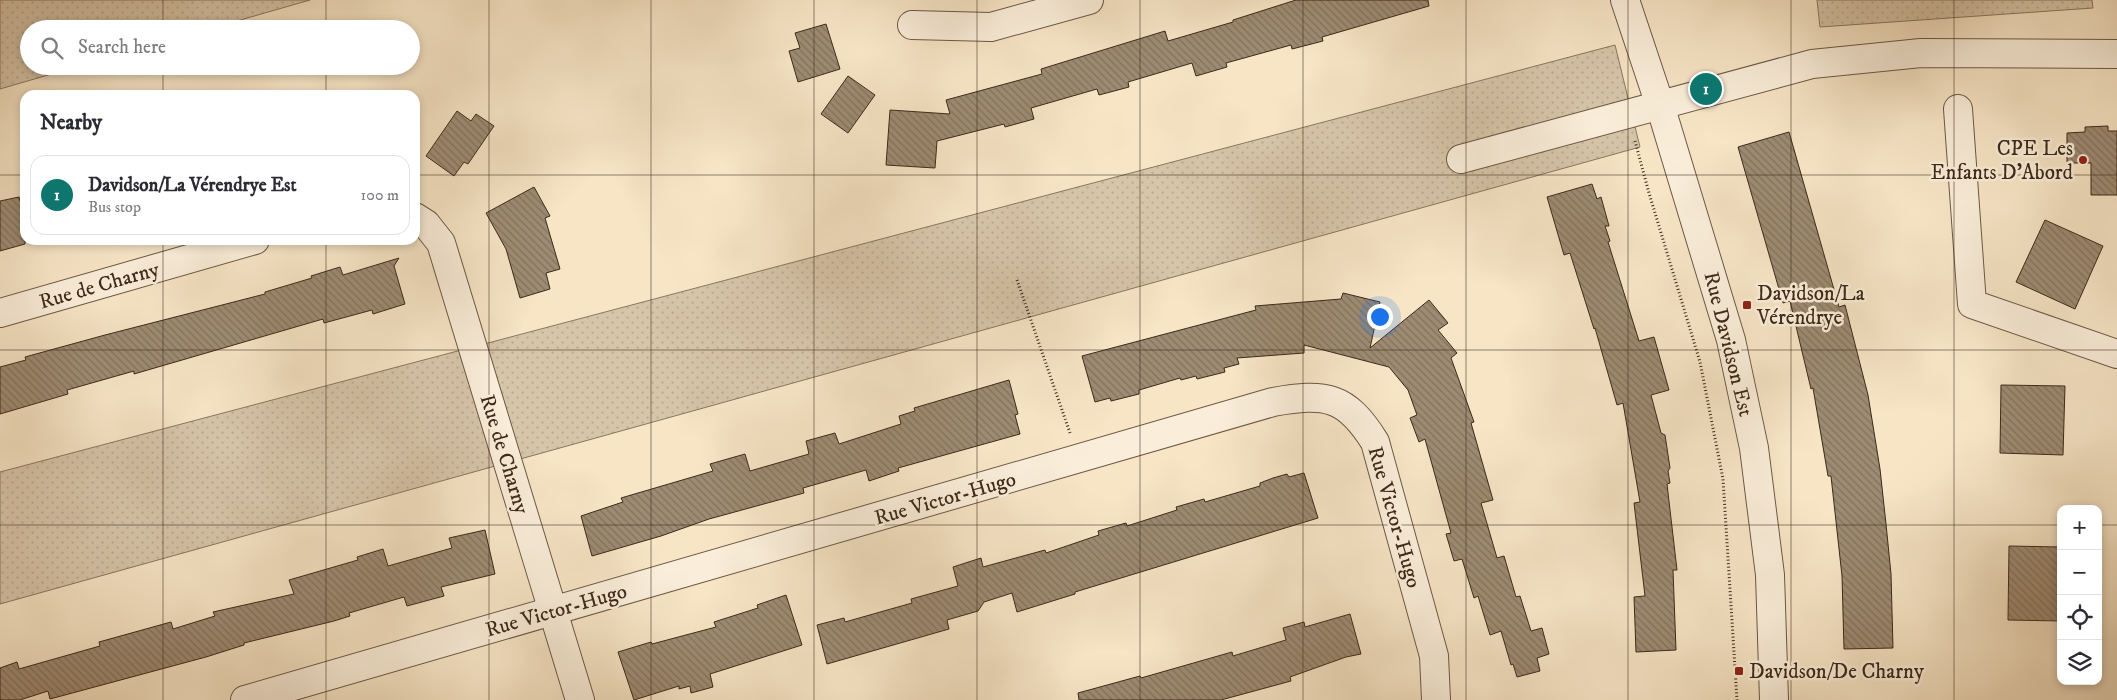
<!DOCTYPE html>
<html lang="en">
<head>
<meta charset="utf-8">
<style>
	body { margin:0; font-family:"IM FELL DW Pica",serif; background:#f2f2f3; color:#2b2b33 }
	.controls { position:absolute; right:15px; bottom:15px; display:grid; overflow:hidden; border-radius:10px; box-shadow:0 2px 8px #0003 }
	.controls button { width:45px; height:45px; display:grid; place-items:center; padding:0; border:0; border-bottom:1px solid #e1e1e2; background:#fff; color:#2b2b33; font:25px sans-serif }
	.you { position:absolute; left:1379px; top:316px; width:18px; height:18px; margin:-12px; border:4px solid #fff; border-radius:50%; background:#1a73e8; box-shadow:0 0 0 8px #1a73e833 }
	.badge { display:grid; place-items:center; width:32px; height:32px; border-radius:50%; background:#0f766e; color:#fff; font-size:16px; font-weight:700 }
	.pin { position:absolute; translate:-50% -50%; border:2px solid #fff; box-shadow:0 1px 5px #0006 }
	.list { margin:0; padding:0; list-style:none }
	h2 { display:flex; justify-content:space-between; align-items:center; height:65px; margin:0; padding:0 20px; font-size:21px }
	h2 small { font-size:16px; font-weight:400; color:#7c7c81 }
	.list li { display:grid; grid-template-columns:32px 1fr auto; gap:15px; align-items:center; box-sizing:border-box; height:80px; margin:0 10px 10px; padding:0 10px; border:1px solid #e1e1e2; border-radius:15px }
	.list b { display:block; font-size:19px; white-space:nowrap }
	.list p { margin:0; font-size:16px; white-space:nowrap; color:#7c7c81 }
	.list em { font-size:16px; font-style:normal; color:#7c7c81 }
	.icon { flex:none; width:28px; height:28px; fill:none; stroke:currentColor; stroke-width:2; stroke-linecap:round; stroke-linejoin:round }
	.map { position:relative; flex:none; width:2117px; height:700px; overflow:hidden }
	.search { position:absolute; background:#fff; box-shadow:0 2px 8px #0003; left:20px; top:20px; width:400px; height:55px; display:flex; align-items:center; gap:12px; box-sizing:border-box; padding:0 18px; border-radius:28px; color:#7c7c81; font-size:19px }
	.panel { position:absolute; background:#fff; box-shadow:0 2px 8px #0003; left:20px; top:90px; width:400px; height:155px; border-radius:15px }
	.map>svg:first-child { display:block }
	.grass { fill:url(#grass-dots); stroke:#8a7761 }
	.building { fill:url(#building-back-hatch); stroke:#3d2919 }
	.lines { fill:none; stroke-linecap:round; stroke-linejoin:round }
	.minor-casing { stroke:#6c5844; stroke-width:30 }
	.path { stroke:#3d2919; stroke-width:3; stroke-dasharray:1 2.5; stroke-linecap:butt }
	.minor { stroke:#faeeda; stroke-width:28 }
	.grid { fill:none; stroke:#3d2919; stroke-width:1; stroke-opacity:0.55 }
	.poi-dot { fill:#8f2418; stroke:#faeeda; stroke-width:2 }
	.labels { text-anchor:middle; stroke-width:5; stroke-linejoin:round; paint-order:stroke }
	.poi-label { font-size:21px; fill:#3d2919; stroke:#faeeda; text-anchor:start }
	.street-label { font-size:21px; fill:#3d2919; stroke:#faeeda }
</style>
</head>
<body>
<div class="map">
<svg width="2117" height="700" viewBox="0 0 2117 700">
	<defs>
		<pattern id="grass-dots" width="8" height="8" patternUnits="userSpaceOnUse" patternTransform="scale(1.25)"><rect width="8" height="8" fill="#d7c5a9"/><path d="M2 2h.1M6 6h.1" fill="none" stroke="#b9a991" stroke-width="1.8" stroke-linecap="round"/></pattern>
		<pattern id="building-back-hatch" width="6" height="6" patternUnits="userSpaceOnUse" patternTransform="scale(1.25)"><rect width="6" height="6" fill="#9e8b73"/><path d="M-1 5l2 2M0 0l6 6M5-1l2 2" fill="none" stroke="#82725e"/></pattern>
	</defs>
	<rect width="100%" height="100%" fill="#f7e5c6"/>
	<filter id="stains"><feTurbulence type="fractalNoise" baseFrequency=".004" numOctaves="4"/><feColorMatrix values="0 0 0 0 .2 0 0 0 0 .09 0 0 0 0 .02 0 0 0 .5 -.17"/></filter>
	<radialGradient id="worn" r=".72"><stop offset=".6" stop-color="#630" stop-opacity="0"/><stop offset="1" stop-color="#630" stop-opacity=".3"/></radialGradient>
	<!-- grass -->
	<g class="grass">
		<path d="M 0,0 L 310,0 L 209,29 L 29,29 L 29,66 L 79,66 L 0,89 Z"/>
		<path d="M 1817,0 L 2092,0 L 2093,8 L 1820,27 Z"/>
		<path d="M 1615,45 L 1640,147 L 0,604 L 0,472 Z"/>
	</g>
	<!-- building -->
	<g class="building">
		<path d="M 1296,0 L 1428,0 L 1429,6 L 1322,37 L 1323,41 L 1292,49 L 1291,45 L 1226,63 L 1227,67 L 1196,76 L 1192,63 L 1128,82 L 1129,87 L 1099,95 L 1097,89 L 1031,108 L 1034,119 L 1005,127 L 1004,124 L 937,141 L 935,168 L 886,165 L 890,110 L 950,114 L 946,100 L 1042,74 L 1041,69 L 1165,31 L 1168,41 L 1233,22 L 1233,20 Z"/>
		<path d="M 826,24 L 840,69 L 798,82 L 789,51 L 800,48 L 795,33 Z"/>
		<path d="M 848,76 L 875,95 L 848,133 L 821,114 Z"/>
		<path d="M 457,111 L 471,121 L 476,114 L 494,126 L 468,164 L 464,162 L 454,176 L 426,156 Z"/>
		<path d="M 2108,126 L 2108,131 L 2117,131 L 2117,195 L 2091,195 L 2091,163 L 2067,163 L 2067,133 L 2085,132 L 2085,127 Z"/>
		<path d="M 1789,132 L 1839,307 L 1845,305 L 1868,395 L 1880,469 L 1886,524 L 1891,574 L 1893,648 L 1844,649 L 1842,576 L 1831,476 L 1828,476 L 1813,388 L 1811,389 L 1790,301 L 1783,303 L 1738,147 Z"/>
		<path d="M 1592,184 L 1597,199 L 1601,197 L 1609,226 L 1605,226 L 1610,241 L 1608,242 L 1639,341 L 1654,337 L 1669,390 L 1651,395 L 1661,433 L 1665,435 L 1670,468 L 1668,471 L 1670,483 L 1667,484 L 1677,570 L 1673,570 L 1676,650 L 1636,652 L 1634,597 L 1645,596 L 1634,503 L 1640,502 L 1623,403 L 1617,405 L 1595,328 L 1594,329 L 1570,253 L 1564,255 L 1547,197 Z"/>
		<path d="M 534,187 L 550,216 L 545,218 L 560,269 L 546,273 L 550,289 L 520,298 L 506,249 L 486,213 Z"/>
		<path d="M 19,197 L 25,219 L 25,244 L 0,251 L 0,201 Z"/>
		<path d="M 2045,220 L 2103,246 L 2075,309 L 2016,282 Z"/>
		<path d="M 399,258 L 394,266 L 405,304 L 373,314 L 372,310 L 324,323 L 323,319 L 134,374 L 134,371 L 67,390 L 68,394 L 0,414 L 0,367 L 26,360 L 25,357 L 105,335 L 265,294 L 265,292 L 312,278 L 311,276 L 340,267 L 343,275 Z"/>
		<path d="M 1343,293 L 1380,302 L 1370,348 L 1429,300 L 1448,323 L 1438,330 L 1457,353 L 1451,358 L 1474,422 L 1471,423 L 1493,500 L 1481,503 L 1497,558 L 1504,556 L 1516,597 L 1520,596 L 1531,631 L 1542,628 L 1549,654 L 1537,658 L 1540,671 L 1517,677 L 1513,664 L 1511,665 L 1501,631 L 1490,635 L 1478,596 L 1474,598 L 1462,559 L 1454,561 L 1446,534 L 1451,533 L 1425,439 L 1419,442 L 1410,418 L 1417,415 L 1408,390 L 1389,367 L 1304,345 L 1304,353 L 1237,358 L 1239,364 L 1224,368 L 1225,372 L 1197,379 L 1196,376 L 1181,380 L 1180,378 L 1139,390 L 1139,394 L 1111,401 L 1110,398 L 1095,402 L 1082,356 L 1256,310 L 1255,306 L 1341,299 Z"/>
		<path d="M 1009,380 L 1018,414 L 1015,415 L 1020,434 L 898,468 L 899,471 L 869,481 L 866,470 L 803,488 L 804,493 L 709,519 L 661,536 L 592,556 L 581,516 L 623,502 L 621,498 L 713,471 L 710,464 L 745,454 L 750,471 L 809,454 L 806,441 L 835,433 L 839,444 L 901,424 L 899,416 L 915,411 L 914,408 Z"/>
		<path d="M 2001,385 L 2065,386 L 2063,455 L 2000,453 Z"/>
		<path d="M 1304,473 L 1318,518 L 1075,592 L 1075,594 L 1017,612 L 1012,593 L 984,602 L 978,611 L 947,620 L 949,629 L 827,664 L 817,625 L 844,618 L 845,622 L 912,603 L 911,599 L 958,586 L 953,567 L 981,558 L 983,567 L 1045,550 L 1046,553 L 1099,535 L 1098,531 L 1126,523 L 1127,526 L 1177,510 L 1176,507 L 1204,499 L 1205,502 L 1260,486 L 1260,483 L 1273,478 L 1287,474 L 1289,477 Z"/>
		<path d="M 485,530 L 495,574 L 441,587 L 444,596 L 407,606 L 404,597 L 349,613 L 350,616 L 334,621 L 244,643 L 244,645 L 206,657 L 50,699 L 48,691 L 20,700 L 0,700 L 0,668 L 17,662 L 19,669 L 100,646 L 99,642 L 171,622 L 173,629 L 215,616 L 213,612 L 294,594 L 289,580 L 358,560 L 357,557 L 383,549 L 388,566 L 452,548 L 449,538 Z"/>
		<path d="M 2009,546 L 2061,547 L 2061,621 L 2008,620 Z"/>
		<path d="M 786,595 L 802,645 L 710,674 L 713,687 L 691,693 L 690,686 L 679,689 L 679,686 L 634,700 L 618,652 L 651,642 L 652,644 L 716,627 L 714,622 L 758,608 L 757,605 Z"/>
		<path d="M 1350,614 L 1361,654 L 1346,657 L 1290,677 L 1291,681 L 1221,700 L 1079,700 L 1078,693 L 1140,676 L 1141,678 L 1232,652 L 1233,656 L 1286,640 L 1283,628 L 1304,622 L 1305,627 Z"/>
	</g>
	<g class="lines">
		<defs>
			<g id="minor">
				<path d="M 1625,0 L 1660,105 L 1731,340 L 1754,448 L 1770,575 L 1774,700"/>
				<path d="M 912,25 L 991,27 L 1089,0"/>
				<path d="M 1958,109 L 1972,304 L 2117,354"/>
				<path d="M 1461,159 L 1812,64 L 1921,53 L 2117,54"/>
				<path d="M 415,217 L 426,224 L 441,243 L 580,700"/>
				<path d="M 0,313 L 255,240"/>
				<path d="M 245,700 L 1273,402 C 1325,393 1346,395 1375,442 L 1434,656 L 1436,700"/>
			</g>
		</defs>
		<!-- minor casing -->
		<use href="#minor" class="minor-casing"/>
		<!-- path -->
		<g class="path">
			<path d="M 1635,141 L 1649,193 L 1700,362 L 1723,479 L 1737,700"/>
			<path d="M 1017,280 L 1070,433"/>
		</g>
		<!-- minor -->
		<use href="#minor" class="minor"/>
	</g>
	<!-- grid -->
	<path class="grid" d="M 163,0 L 163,29M 326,0 L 326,29M 489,0 L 489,700M 651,0 L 651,700M 814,0 L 814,700M 977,0 L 977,700M 1140,0 L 1140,700M 1303,0 L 1303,700M 1466,0 L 1466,700M 1628,0 L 1628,700M 1791,0 L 1791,700M 1954,0 L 1954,700M 163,66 L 163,95M 326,66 L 326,95M 0,175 L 25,175M 415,175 L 2117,175M 163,240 L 163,700M 326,240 L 326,700M 0,350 L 2117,350M 0,525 L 2061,525M 2098,525 L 2117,525"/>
	<!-- markers -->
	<g class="poi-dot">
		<circle cx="2083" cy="160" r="5"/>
		<rect x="1742" y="300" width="10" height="10" rx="2.5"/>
		<rect x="1734" y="666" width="10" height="10" rx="2.5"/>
	</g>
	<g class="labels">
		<!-- poi labels -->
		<g class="poi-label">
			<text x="2073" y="155" text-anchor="end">CPE Les<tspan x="2073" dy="24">Enfants D'Abord</tspan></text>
			<text x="1757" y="300">Davidson/La<tspan x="1757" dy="24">Vérendrye</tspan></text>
			<text x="1749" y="678">Davidson/De Charny</text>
		</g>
		<!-- street labels -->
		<g class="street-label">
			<text transform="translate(99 285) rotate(-16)" y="7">Rue de Charny</text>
			<text transform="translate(1729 344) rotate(76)" y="7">Rue Davidson Est</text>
			<text transform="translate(505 454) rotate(73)" y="7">Rue de Charny</text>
			<text transform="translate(945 498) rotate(-16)" y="7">Rue Victor-Hugo</text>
			<text transform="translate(1395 517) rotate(74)" y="7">Rue Victor-Hugo</text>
			<text transform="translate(556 610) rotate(-16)" y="7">Rue Victor-Hugo</text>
		</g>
	</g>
	<rect width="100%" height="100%" filter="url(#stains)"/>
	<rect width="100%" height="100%" fill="url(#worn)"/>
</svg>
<div class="controls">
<button>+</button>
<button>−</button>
<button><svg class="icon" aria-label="locate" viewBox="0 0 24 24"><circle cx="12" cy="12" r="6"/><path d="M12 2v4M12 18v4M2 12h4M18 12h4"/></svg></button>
<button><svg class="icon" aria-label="layers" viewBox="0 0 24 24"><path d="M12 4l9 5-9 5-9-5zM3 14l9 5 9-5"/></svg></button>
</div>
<div class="you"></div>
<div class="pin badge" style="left:1706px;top:89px">1</div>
<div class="search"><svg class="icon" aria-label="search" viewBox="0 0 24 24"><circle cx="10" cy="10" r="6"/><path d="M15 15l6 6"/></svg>Search here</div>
<section class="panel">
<h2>Nearby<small></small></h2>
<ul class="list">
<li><span class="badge">1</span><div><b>Davidson/La Vérendrye Est</b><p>Bus stop</p></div><em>100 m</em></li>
</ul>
</section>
</div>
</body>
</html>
